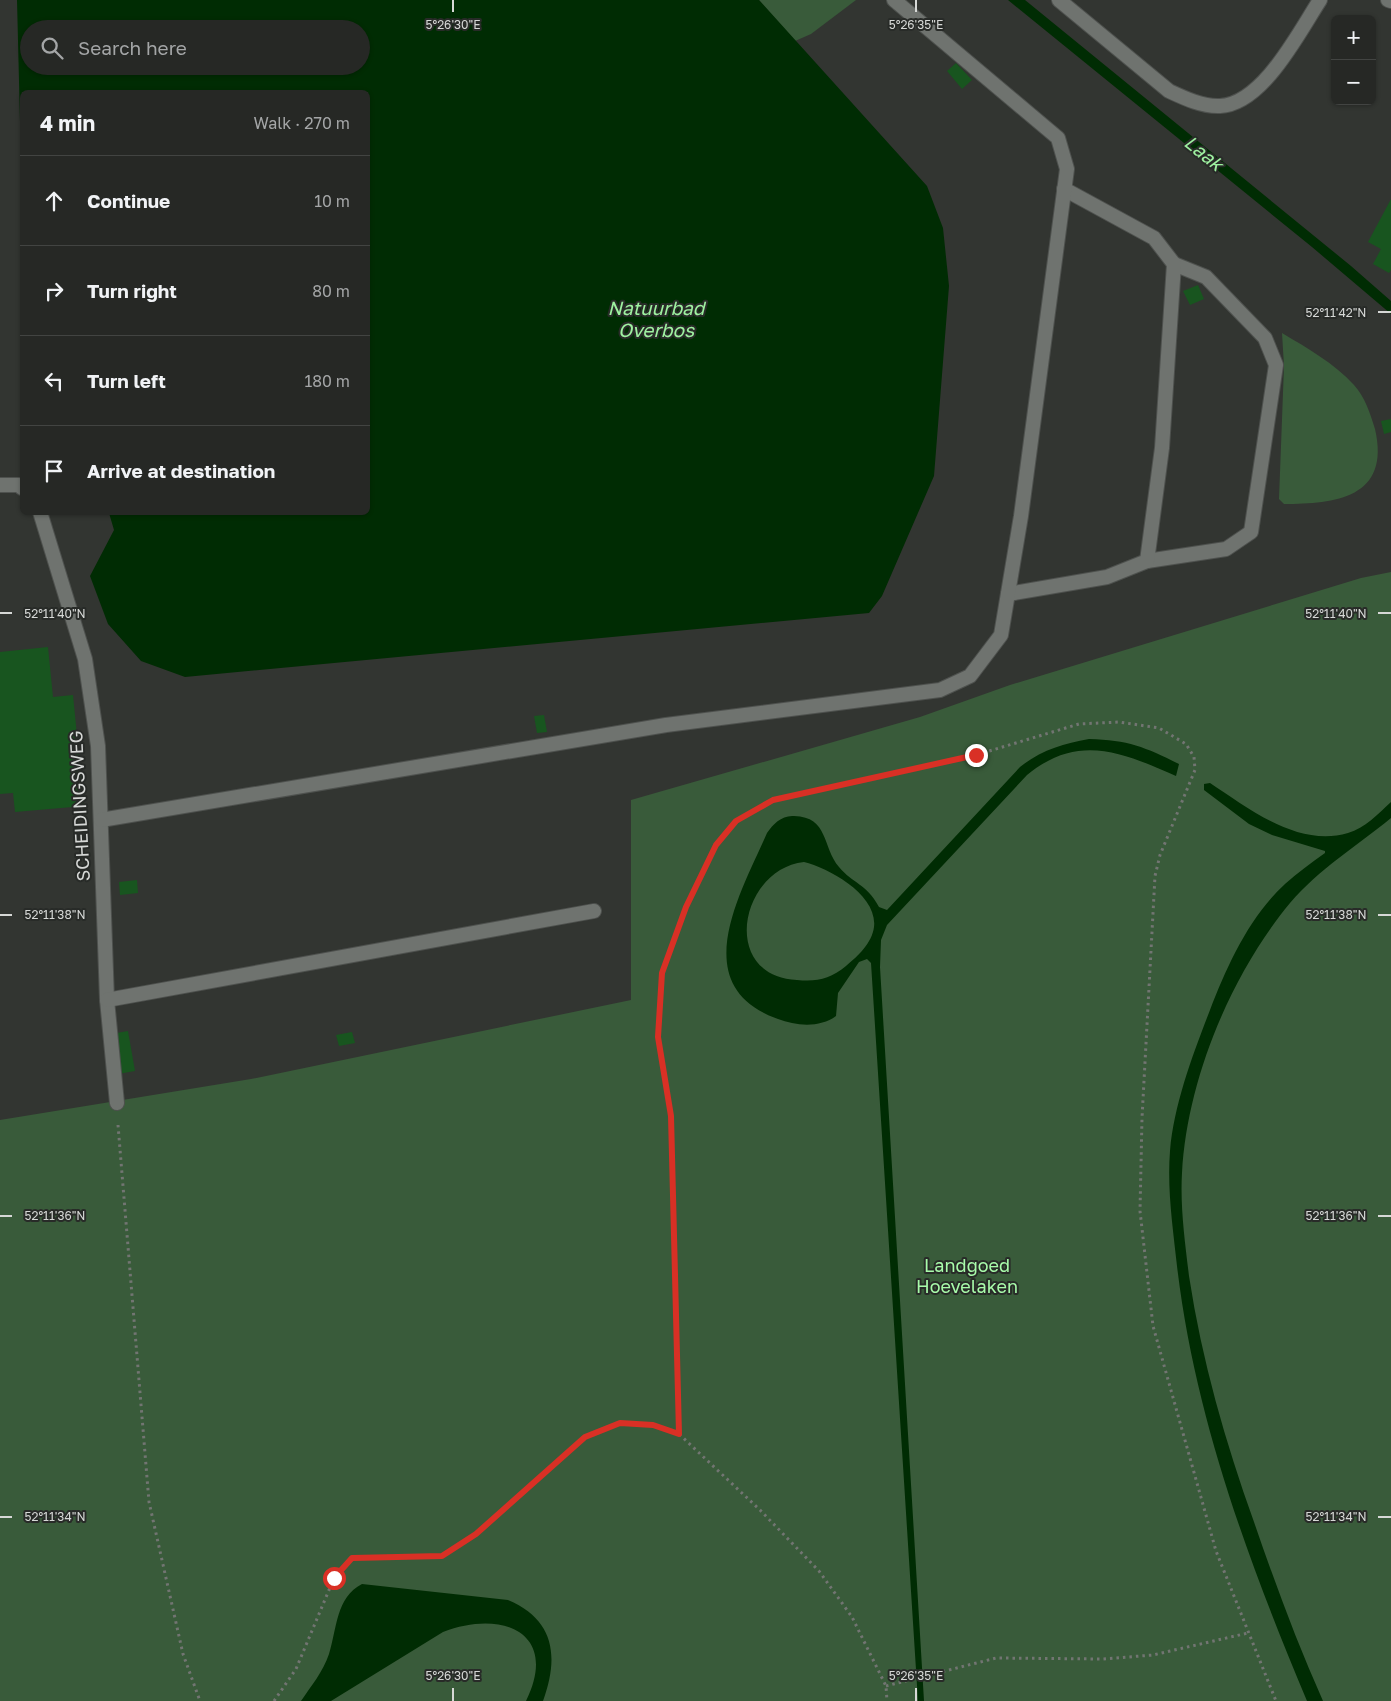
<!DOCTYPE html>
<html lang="en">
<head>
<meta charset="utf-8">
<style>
	body { margin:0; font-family:"Golos Text",sans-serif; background:#323432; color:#f1f3f6 }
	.controls { position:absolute; right:15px; top:15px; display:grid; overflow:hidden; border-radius:8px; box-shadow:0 1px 4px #0004 }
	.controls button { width:45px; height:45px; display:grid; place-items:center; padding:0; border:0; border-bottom:1px solid #424442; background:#262825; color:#f1f3f6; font:25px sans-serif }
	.stop { position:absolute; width:15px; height:15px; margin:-11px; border:4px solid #d93025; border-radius:50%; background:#fff }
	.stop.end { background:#d93025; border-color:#fff; box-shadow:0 1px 5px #0008 }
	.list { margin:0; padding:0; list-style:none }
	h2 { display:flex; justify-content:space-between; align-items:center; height:65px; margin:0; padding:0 20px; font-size:21px }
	h2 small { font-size:16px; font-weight:400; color:#a4a6a7 }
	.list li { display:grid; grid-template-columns:32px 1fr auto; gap:15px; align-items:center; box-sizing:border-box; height:90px; padding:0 20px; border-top:1px solid #424442 }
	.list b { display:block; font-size:19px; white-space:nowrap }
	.list em { font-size:16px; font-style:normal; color:#a4a6a7 }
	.icon { flex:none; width:28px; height:28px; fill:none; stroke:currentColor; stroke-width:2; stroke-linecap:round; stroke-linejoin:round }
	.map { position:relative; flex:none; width:1391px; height:1701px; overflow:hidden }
	.search { position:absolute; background:#262825; box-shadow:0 1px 4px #0004; left:20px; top:20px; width:350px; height:55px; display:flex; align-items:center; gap:12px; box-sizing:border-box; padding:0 18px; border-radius:28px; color:#a4a6a7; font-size:19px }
	.panel { position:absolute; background:#262825; box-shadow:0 1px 4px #0004; left:20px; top:90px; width:350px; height:425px; border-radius:8px }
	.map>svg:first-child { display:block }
	.green { fill:#395b3a }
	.water { fill:#002c03; fill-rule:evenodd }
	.building { fill:#18551f }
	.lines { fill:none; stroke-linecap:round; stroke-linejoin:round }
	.service-casing { stroke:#4e514e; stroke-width:16 }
	.minor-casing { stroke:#4e514e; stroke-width:16 }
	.path { stroke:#727572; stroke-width:3; stroke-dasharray:2.5 4; stroke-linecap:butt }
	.service { stroke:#6f736f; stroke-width:14 }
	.minor { stroke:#6f736f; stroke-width:14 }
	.route { stroke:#d93025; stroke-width:6 }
	.ticks { fill:none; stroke:#d6d8d6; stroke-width:2 }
	.labels { text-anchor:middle; stroke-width:4; stroke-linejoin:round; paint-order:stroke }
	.street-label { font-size:18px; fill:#d6d8d6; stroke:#282b28 }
	.park-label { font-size:18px; fill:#a8fbaa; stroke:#282b28 }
	.water-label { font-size:19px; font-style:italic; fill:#9ef1a0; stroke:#282b28 }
	.ticks-label { font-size:12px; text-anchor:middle; fill:#d6d8d6; stroke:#282b28; stroke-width:4; stroke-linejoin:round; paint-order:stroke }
</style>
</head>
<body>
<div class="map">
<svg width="1391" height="1701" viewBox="0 0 1391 1701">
	<rect width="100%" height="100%" fill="#323531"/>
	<!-- green -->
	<g class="green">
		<path d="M 759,0 L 856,0 L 811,34 L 795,41 Z"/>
		<path d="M 1282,333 C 1307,348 1334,363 1354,385 C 1365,397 1370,413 1375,429 C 1391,498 1335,504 1284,504 L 1279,499 L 1284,366 Z"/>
		<path d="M 1391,572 L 1391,1701 L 0,1701 L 0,1120 L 251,1079 L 631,1000 L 631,800 L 920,717 L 1010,685 L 1361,578 Z"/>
	</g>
	<!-- water -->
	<g class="water">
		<path d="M 17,0 L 759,0 L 927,186 L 943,228 L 949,286 L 934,476 L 882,596 L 869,613 L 185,677 L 141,661 L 108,624 L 90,576 L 114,530 L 109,513 L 368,512 L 368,92 L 22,92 L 22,203 ZM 29,29 L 361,29 L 361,66 L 29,66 Z"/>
		<path d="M 1008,0 L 1025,0 L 1351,266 L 1391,301 L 1391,314 L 1312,247 Z"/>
		<path d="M 1089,739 C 1128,740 1145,747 1179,764 L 1176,776 C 1122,752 1078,733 1027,775 L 887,925 L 881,940 L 880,967 L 924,1701 L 918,1701 L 871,963 L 867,959 L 859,962 L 838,993 L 836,1016 C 820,1028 796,1026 778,1019 C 685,986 741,893 767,833 C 773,824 782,815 794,816 C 829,817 822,847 839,867 C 853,884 866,883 879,907 L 887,910 L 1020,767 C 1041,750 1063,744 1089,739 ZM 804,862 C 829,868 878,895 874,927 C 872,943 858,956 846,966 C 830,979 817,982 797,980 C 719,976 740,869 804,862 Z"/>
		<path d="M 1210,783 C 1248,808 1298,848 1348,833 C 1365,828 1378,814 1391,802 L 1391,818 C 1357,846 1319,869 1290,903 C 1231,974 1187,1080 1182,1173 C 1180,1207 1185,1242 1189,1276 C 1202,1361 1225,1441 1254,1522 C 1275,1583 1297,1643 1323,1701 L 1307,1701 C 1248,1560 1195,1418 1177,1266 C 1173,1228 1167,1190 1170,1151 C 1174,1104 1193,1054 1210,1010 C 1227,966 1249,917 1285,884 C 1297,873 1311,863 1325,853 L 1325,851 L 1272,835 L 1249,824 L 1204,790 L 1204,784 Z"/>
		<path d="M 362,1584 L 508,1600 C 555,1620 559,1657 543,1701 L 526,1701 C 560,1632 501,1609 443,1632 L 331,1701 L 301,1701 C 311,1686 323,1672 329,1654 C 337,1629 336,1597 362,1584 Z"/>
	</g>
	<!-- building -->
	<g class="building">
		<path d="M 956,63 L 972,80 L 962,89 L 947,71 Z"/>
		<path d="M 1391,199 L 1391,270 L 1389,273 L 1373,264 L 1381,249 L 1368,242 Z"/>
		<path d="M 1198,285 L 1204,299 L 1190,305 L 1183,291 Z"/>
		<path d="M 1391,419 L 1391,432 L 1384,434 L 1381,421 Z"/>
		<path d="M 48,647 L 53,697 L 73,695 L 84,806 L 15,812 L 13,793 L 0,794 L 0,652 Z"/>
		<path d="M 544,715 L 547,732 L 537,733 L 534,716 Z"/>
		<path d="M 137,880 L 138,893 L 120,895 L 119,882 Z"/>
		<path d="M 128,1031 L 135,1071 L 118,1074 L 111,1034 Z"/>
		<path d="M 352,1032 L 355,1043 L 339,1046 L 336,1035 Z"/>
	</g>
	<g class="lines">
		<defs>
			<g id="service">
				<path d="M 0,485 L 19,485 L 22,488"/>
				<path d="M 40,512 L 85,659 L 98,746 L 107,1000 L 117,1103"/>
				<path d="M 1147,561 L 1226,549 L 1251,532 L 1276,365 L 1265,338 L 1206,277 L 1174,264"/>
				<path d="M 1008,594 L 1107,577 L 1147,561 L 1162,448 L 1174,264 L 1154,238 L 1064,189"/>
				<path d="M 101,820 L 666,725 L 940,690 L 970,676 L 1001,635 L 1021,516 L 1067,169 L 1058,138 L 894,0"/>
				<path d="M 107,1000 L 594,911"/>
			</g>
			<g id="minor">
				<path d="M 1059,0 L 1169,91 C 1184,98 1203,107 1220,106 C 1263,104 1299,32 1320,0"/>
				<path d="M 1388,0 L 1391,1"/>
			</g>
		</defs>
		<!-- service casing -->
		<use href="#service" class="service-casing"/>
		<!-- minor casing -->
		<use href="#minor" class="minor-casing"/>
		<!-- path -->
		<g class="path">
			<path d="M 118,1125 L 149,1502 L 183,1654 L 200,1701"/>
			<path d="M 679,1434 L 671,1116 L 658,1037 L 662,973 L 686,907 L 716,845 L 736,821 L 773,800 L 976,755 L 1079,724 L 1119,722 L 1159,728 L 1186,744 L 1194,757 L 1195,770 L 1160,855 L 1155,876 L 1142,1118 L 1140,1211 L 1153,1326 L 1216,1551 L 1276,1701"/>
			<path d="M 886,1686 L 996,1658 L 1103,1659 L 1153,1655 L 1248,1633"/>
			<path d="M 274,1701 L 296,1669 L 334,1578 L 351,1558 L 441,1556 L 475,1534 L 585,1437 L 620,1423 L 653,1425 L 679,1434 L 760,1510 L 819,1571 L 852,1617 L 886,1686 L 887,1701"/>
		</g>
		<!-- service -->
		<use href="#service" class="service"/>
		<!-- minor -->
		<use href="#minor" class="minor"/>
	</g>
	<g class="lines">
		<!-- route -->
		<path class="route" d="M 334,1578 L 352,1558 L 442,1556 L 476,1534 L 585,1437 L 620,1423 L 653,1425 L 679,1434 L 671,1116 L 658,1037 L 662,973 L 686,907 L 716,845 L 736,821 L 773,800 L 976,755"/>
	</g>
	<!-- ticks -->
	<path class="ticks" d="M 453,0 L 453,12M 916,0 L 916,12M 1378,312 L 1391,312M 0,613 L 12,613M 1378,613 L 1391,613M 0,915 L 12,915M 1378,915 L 1391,915M 0,1216 L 12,1216M 1378,1216 L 1391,1216M 0,1517 L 12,1517M 1378,1517 L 1391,1517M 453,1688 L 453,1701M 916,1688 L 916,1701"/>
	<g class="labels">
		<!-- street labels -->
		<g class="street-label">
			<text transform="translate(80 806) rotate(-93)" y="6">SCHEIDINGSWEG</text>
		</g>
		<!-- park labels -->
		<g class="park-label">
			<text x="967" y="1272">Landgoed<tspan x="967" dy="21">Hoevelaken</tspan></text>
		</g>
		<!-- water labels -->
		<g class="water-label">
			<text transform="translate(1204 153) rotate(39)" y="7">Laak</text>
			<text x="656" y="315">Natuurbad<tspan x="656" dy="22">Overbos</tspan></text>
		</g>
	</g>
	<g class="ticks-label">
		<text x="453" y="29">5°26'30"E</text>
		<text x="916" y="29">5°26'35"E</text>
		<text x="1336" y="317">52°11'42"N</text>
		<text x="55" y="618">52°11'40"N</text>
		<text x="1336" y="618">52°11'40"N</text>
		<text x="55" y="919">52°11'38"N</text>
		<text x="1336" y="919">52°11'38"N</text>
		<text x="55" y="1220">52°11'36"N</text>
		<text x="1336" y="1220">52°11'36"N</text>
		<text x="55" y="1521">52°11'34"N</text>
		<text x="1336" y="1521">52°11'34"N</text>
		<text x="453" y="1680">5°26'30"E</text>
		<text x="916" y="1680">5°26'35"E</text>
	</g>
</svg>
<div class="controls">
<button>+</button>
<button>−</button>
</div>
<div class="stop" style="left:334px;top:1578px"></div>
<div class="stop end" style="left:976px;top:755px"></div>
<div class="search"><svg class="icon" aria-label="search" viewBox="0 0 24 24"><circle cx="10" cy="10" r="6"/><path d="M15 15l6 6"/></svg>Search here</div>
<section class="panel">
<h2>4 min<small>Walk · 270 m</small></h2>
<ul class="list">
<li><svg class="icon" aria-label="ahead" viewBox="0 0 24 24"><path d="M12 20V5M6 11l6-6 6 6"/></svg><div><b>Continue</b></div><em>10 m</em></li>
<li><svg class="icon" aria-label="right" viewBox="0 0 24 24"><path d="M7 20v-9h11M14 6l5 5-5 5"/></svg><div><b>Turn right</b></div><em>80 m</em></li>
<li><svg class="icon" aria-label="left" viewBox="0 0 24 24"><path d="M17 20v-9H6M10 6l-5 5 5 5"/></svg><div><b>Turn left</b></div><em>180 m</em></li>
<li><svg class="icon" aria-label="arrive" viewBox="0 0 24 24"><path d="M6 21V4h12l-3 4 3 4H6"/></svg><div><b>Arrive at destination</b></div></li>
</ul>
</section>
</div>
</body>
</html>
